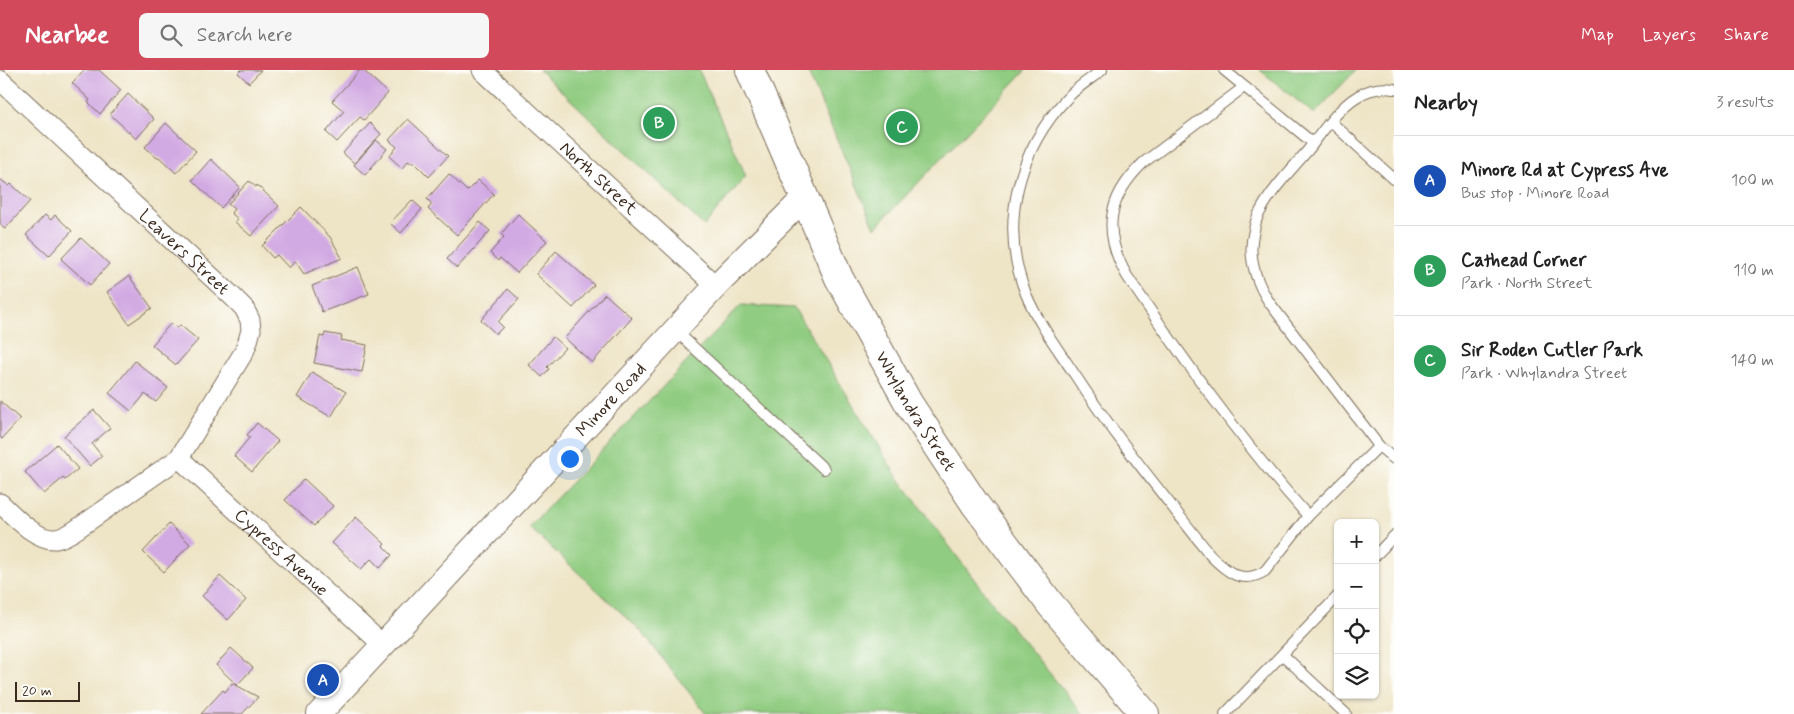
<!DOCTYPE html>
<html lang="en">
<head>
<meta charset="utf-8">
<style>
	body { margin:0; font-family:Mynerve,sans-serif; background:#f6f6f6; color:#222 }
	.controls { position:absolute; right:15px; bottom:15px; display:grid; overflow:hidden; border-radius:8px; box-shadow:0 1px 4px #0004 }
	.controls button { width:45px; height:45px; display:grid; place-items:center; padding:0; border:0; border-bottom:1px solid #e0e0e0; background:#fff; color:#222; font:25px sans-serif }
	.scale { position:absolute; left:15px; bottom:12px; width:65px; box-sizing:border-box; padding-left:5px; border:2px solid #3b2a1e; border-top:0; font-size:14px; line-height:18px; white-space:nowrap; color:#3b2a1e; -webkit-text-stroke:4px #fdfcf7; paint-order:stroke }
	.you { position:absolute; left:569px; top:388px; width:18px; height:18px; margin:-12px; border:4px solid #fff; border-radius:50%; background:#1a73e8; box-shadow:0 0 0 8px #1a73e833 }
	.badge { display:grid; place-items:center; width:32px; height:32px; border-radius:50%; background:#d1495b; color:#fff; font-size:16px; font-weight:700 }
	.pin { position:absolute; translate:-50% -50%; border:2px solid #fff; box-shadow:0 1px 5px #0006 }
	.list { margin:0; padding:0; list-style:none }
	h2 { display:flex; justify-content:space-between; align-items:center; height:65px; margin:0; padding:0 20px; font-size:21px }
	h2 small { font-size:16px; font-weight:400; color:#767676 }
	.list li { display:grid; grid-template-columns:32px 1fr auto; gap:15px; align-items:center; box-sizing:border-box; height:90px; padding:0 20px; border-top:1px solid #e0e0e0 }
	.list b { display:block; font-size:19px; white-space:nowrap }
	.list p { margin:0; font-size:16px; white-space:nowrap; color:#767676 }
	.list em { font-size:16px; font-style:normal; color:#767676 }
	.icon { flex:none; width:28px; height:28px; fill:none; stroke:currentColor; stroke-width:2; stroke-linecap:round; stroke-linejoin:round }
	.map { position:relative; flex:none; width:1394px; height:644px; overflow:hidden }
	header { display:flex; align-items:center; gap:30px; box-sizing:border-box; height:70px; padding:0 25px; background:#d1495b; color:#fff }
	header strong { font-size:24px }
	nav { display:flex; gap:28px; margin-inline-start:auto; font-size:18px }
	.search { width:350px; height:45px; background:#f6f6f6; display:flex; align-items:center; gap:12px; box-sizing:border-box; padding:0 18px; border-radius:8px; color:#767676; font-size:19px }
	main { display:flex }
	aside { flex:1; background:#fff }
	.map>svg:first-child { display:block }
	.green { fill:#90cc81; stroke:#667b50 }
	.building { fill:#d2aae3 }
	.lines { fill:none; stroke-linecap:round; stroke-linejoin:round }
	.service-casing { stroke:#7a6b59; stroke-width:12 }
	.minor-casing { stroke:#7a6b59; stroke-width:21 }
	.tertiary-casing { stroke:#7a6b59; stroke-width:26 }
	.trunk-casing { stroke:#7a6b59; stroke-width:30 }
	.service { stroke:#fff; stroke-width:10 }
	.minor { stroke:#fff; stroke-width:19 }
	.tertiary { stroke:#fff; stroke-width:24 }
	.trunk { stroke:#fff; stroke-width:28 }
	.labels { text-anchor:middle; stroke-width:4.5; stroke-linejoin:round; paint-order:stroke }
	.street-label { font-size:18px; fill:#3b2a1e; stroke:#fdfcf7 }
</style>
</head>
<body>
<header>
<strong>Nearbee</strong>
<div class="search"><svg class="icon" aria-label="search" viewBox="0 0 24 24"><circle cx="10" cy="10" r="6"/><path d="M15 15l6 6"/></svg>Search here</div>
<nav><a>Map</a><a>Layers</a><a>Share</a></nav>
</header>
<main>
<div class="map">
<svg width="1394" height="644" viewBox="0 0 1394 644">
	<rect width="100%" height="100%" fill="#fdfcf7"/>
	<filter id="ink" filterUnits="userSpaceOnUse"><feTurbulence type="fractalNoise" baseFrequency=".02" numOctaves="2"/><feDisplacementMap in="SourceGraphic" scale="10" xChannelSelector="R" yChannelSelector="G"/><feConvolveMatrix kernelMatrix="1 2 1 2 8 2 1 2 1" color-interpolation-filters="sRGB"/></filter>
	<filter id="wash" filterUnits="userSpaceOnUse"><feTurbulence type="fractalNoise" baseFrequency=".0096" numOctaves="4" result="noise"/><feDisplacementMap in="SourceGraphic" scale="20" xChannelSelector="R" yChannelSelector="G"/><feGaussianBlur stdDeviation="1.12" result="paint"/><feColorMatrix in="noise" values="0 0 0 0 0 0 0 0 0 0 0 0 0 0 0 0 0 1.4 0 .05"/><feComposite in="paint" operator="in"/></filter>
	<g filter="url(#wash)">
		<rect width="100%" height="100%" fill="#eee4c6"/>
		<!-- green -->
		<g class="green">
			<path d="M 539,0 L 699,0 L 746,106 L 704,156 Z"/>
			<path d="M 807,0 L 1026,0 L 875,158 Z"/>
			<path d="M 1260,0 L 1356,0 L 1314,44 Z"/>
			<path d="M 741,235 L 794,238 L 896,405 L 989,529 L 1083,644 L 706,644 L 641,561 L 529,457 Z"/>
		</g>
		<g id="blocks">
			<!-- building -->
			<g class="building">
				<path d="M 84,0 L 99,0 L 121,20 L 100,44 L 88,32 L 90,30 L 72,13 Z"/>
				<path d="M 241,0 L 261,0 L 249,13 L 238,3 Z"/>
				<path d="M 360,0 L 363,0 L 388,23 L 364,50 L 360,47 L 337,72 L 326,62 L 344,41 L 332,31 Z"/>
				<path d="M 128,24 L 154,49 L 136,69 L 110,44 Z"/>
				<path d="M 408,49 L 448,86 L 429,107 L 413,91 L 411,93 L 408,91 L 402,98 L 389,86 L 397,77 L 389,70 Z"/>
				<path d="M 166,53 L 196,81 L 176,103 L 159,87 L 157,88 L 145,77 Z"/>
				<path d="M 370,53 L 381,64 L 354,93 L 343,83 Z"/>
				<path d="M 376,70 L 387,79 L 365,105 L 354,95 Z"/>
				<path d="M 211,89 L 240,117 L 221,138 L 192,110 Z"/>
				<path d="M 449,104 L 467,121 L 478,110 L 494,124 L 457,165 L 428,139 L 432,134 L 427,129 Z"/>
				<path d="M 0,109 L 9,116 L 11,114 L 30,131 L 5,159 L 0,155 Z"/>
				<path d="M 249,111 L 256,117 L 257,115 L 279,136 L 251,166 L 235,152 L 238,149 L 231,143 L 234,139 L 228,134 Z"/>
				<path d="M 412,130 L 422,139 L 401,163 L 390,153 Z"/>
				<path d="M 301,137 L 330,167 L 342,188 L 304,204 L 295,191 L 289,198 L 277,185 L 273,188 L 262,176 Z"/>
				<path d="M 518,144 L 547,171 L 517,203 L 500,188 L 498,191 L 490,183 L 504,167 L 501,164 Z"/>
				<path d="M 45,145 L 51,150 L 55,145 L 72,161 L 49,186 L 26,165 Z"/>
				<path d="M 480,152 L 490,161 L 457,198 L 447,189 Z"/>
				<path d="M 81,168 L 109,194 L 90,215 L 61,189 Z"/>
				<path d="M 556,181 L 594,215 L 573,238 L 536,204 Z"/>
				<path d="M 358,197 L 369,224 L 322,242 L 312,216 Z"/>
				<path d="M 129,206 L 152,238 L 129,254 L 107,222 Z"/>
				<path d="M 508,219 L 519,229 L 498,252 L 503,257 L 496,264 L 481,250 Z"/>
				<path d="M 605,224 L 632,248 L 592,293 L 565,268 Z"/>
				<path d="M 171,253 L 177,258 L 180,255 L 198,270 L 176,295 L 152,275 Z"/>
				<path d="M 325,263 L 342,266 L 341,270 L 367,275 L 362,302 L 314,293 L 320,266 L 324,267 Z"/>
				<path d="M 553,267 L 565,278 L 547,297 L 549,299 L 542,307 L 529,295 Z"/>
				<path d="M 135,291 L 168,318 L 156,332 L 145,324 L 131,341 L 109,323 Z"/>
				<path d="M 312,302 L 346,322 L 331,347 L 297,327 Z"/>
				<path d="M 0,331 L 20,349 L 2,369 L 0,367 Z"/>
				<path d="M 94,340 L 110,358 L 92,374 L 102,386 L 90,396 L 64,366 Z"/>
				<path d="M 257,353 L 278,371 L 252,402 L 234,386 L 250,367 L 247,365 Z"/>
				<path d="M 57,374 L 78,399 L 65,410 L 63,408 L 44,424 L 25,402 Z"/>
				<path d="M 304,409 L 333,436 L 314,456 L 285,430 Z"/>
				<path d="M 356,447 L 385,474 L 383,476 L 392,485 L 380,498 L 371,489 L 361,499 L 332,473 Z"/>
				<path d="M 169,454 L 190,474 L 164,502 L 143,482 Z"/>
				<path d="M 220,506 L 246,530 L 228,550 L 202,526 Z"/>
				<path d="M 231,578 L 253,598 L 237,615 L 216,595 Z"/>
				<path d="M 232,613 L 258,627 L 242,644 L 201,644 L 223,620 L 225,622 Z"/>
			</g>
		</g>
	</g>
	<g filter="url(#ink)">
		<use href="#blocks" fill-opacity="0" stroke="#7a6b59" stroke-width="1"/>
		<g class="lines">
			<defs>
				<g id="service">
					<path d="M 1102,0 C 1092,8 1079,16 1069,26 C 1018,79 998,154 1026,224 C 1038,253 1058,279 1075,305 C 1116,368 1165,427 1211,486 C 1228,503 1243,515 1265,501 L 1308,446 L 1379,376"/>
					<path d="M 1224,0 L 1313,73"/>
					<path d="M 1244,17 L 1143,93 C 1107,128 1102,162 1127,206 C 1183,289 1241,371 1308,446"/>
					<path d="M 1394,19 C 1382,17 1369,19 1358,26 C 1339,37 1322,62 1309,79 C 1292,99 1272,119 1260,142 C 1257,147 1255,154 1254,160 C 1247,186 1255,210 1269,232 L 1379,376 L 1394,389"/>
					<path d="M 1331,52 L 1394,109"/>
					<path d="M 675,260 L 824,399"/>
					<path d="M 1375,486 L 1394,466"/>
					<path d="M 1283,585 L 1346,644"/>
					<path d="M 1225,644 L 1338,526"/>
				</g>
				<g id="minor">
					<path id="s1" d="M 482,0 L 716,216"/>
					<path id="s2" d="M 0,10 L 233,227 L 244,238 L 250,250 L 251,260 L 248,271 L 244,282 L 179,388 L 77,459 C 71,463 63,468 56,469 C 36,471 13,445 0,433"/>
					<path id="s3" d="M 179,388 L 383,575"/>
				</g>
				<g id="tertiary">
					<path id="s4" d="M 319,644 L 716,216 L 804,128"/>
				</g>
				<g id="trunk">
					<path id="s5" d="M 750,0 L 839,208 L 909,334 L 975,434 L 1051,535 L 1145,644"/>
				</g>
			</defs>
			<!-- service casing -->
			<use href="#service" class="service-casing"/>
			<!-- minor casing -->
			<use href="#minor" class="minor-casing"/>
			<!-- tertiary casing -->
			<use href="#tertiary" class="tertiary-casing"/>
			<!-- trunk casing -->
			<use href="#trunk" class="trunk-casing"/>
			<!-- service -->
			<use href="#service" class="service"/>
			<!-- minor -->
			<use href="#minor" class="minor"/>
			<!-- tertiary -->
			<use href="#tertiary" class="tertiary"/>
			<!-- trunk -->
			<use href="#trunk" class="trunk"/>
		</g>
	</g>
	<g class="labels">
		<!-- street labels -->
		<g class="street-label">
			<text dy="6" stroke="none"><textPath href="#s1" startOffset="159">North Street</textPath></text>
			<text dy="6" stroke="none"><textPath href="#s2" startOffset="252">Leavers Street</textPath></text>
			<text dy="6" stroke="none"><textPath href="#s4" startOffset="429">Minore Road</textPath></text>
			<text dy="6" stroke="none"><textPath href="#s5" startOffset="380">Whylandra Street</textPath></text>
			<text dy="6" stroke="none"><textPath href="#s3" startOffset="139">Cypress Avenue</textPath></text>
		</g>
	</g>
</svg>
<div class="controls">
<button>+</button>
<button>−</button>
<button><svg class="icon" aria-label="locate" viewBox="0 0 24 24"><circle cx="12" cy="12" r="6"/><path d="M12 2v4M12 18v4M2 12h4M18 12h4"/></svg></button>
<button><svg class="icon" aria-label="layers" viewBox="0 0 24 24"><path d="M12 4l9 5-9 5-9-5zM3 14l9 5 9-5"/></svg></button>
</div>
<div class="scale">20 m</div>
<div class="you"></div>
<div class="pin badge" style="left:323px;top:610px;background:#1a4fb4">A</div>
<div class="pin badge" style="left:659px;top:53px;background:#2e9e5b">B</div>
<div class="pin badge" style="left:902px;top:57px;background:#2e9e5b">C</div>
</div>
<aside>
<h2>Nearby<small>3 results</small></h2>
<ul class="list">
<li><span class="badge" style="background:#1a4fb4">A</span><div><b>Minore Rd at Cypress Ave</b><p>Bus stop · Minore Road</p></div><em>100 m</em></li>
<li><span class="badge" style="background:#2e9e5b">B</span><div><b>Cathead Corner</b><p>Park · North Street</p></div><em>110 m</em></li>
<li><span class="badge" style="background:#2e9e5b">C</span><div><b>Sir Roden Cutler Park</b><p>Park · Whylandra Street</p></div><em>140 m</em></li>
</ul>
</aside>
</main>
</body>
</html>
